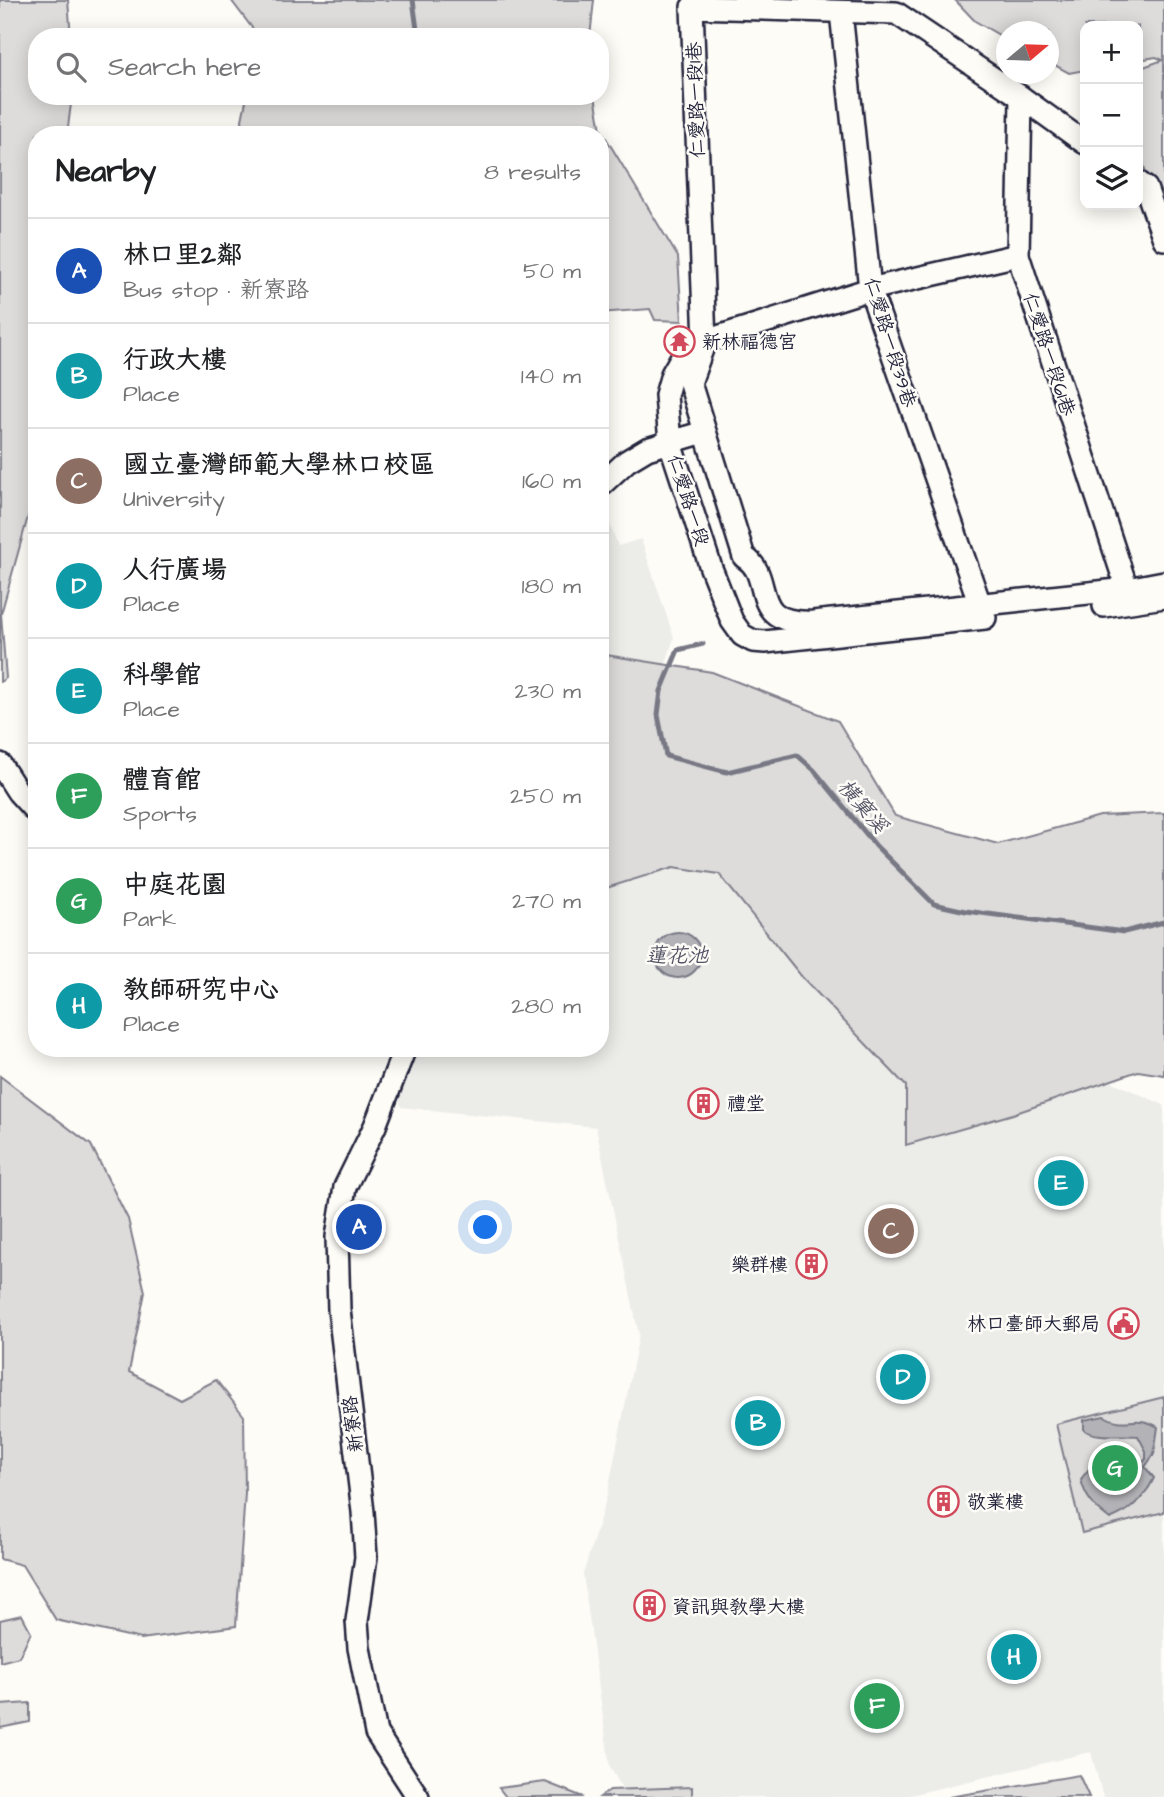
<!DOCTYPE html>
<html lang="en">
<head>
<meta charset="utf-8">
<style>
	body { margin:0; font-family:"Architects Daughter","LXGW WenKai TC",sans-serif; background:#f6f6f6; color:#202124 }
	.controls { position:absolute; right:21px; top:21px; display:grid; overflow:hidden; border-radius:14px; box-shadow:0 4px 18px #0003 }
	.controls button { width:63px; height:63px; display:grid; place-items:center; padding:0; border:0; border-bottom:2px solid #e0e0e0; background:#fff; color:#202124; font:35px sans-serif }
	.compass { position:absolute; left:996px; top:21px; width:63px; height:63px; border-radius:50%; background:#fff; box-shadow:0 4px 18px #0003; rotate:71deg }
	.you { position:absolute; left:486px; top:1228px; width:24px; height:24px; margin:-18px; border:5px solid #fff; border-radius:50%; background:#1a73e8; box-shadow:0 0 0 10px #1a73e833 }
	.badge { display:grid; place-items:center; width:46px; height:46px; border-radius:50%; background:#d1495b; color:#fff; font-size:23px; font-weight:700 }
	.pin { position:absolute; translate:-50% -50%; border:4px solid #fff; box-shadow:0 2px 7px #0006 }
	.list { margin:0; padding:0; list-style:none }
	h2 { display:flex; justify-content:space-between; align-items:center; height:91px; margin:0; padding:0 28px; font-size:30px }
	h2 small { font-size:23px; font-weight:400; color:#757577 }
	.list li { display:grid; grid-template-columns:46px 1fr auto; gap:21px; align-items:center; box-sizing:border-box; height:105px; padding:0 28px; border-top:2px solid #e0e0e0 }
	.list b { display:block; font-size:26px; white-space:nowrap }
	.list p { margin:0; font-size:23px; white-space:nowrap; color:#757577 }
	.list em { font-size:23px; font-style:normal; color:#757577 }
	.icon { flex:none; width:38px; height:38px; fill:none; stroke:currentColor; stroke-width:2; stroke-linecap:round; stroke-linejoin:round }
	.map { position:relative; flex:none; width:1164px; height:1797px; overflow:hidden }
	.search { position:absolute; background:#fff; box-shadow:0 4px 18px #0003; left:28px; top:28px; width:581px; height:77px; display:flex; align-items:center; gap:18px; box-sizing:border-box; padding:0 24px; border-radius:28px; color:#757577; font-size:26px }
	.panel { position:absolute; background:#fff; box-shadow:0 4px 18px #0003; left:28px; top:126px; width:581px; height:931px; border-radius:28px }
	.map>svg:first-child { display:block }
	.built { fill:#ecece9 }
	.green { fill:#dddcdb; stroke:#807f8b; stroke-width:2 }
	.water { fill:#b2b2b7; stroke:#787885; stroke-width:2 }
	.lines { fill:none; stroke-linecap:round; stroke-linejoin:round }
	.stream { stroke:#787885; stroke-width:5 }
	.minor-casing { stroke:#22223b; stroke-width:26 }
	.minor { stroke:#fdfcf7; stroke-width:21 }
	.labels { text-anchor:middle; stroke-width:5; stroke-linejoin:round; paint-order:stroke }
	.street-label { font-size:19px; fill:#22223b; stroke:#fdfcf7 }
	.poi-label { font-size:19px; fill:#22223b; stroke:#fdfcf7; text-anchor:start }
	.water-label { font-size:21px; font-style:italic; fill:#545466; stroke:#fdfcf7 }
</style>
</head>
<body>
<div class="map">
<svg width="1164" height="1797" viewBox="0 0 1164 1797">
	<rect width="100%" height="100%" fill="#fdfcf7"/>
	<filter id="ink" filterUnits="userSpaceOnUse"><feTurbulence type="fractalNoise" baseFrequency=".0143" numOctaves="2"/><feDisplacementMap in="SourceGraphic" scale="14" xChannelSelector="R" yChannelSelector="G"/><feConvolveMatrix kernelMatrix="1 2 1 2 8 2 1 2 1" color-interpolation-filters="sRGB"/></filter>
	<g filter="url(#ink)">
		<!-- built -->
		<path class="built" d="M 602,502 L 618,546 L 641,539 L 674,638 L 652,707 L 1023,1042 L 1164,1105 L 1164,1797 L 1103,1797 L 1091,1752 L 902,1797 L 627,1797 L 610,1767 L 583,1574 L 607,1496 L 639,1335 L 596,1127 L 401,1107 L 398,1093 L 413,1048 L 600,1048 Z"/>
		<!-- green -->
		<g class="green">
			<path d="M 0,0 L 68,0 L 71,37 L 37,37 L 37,96 L 72,96 L 67,135 L 37,135 L 37,496 L 34,495 L 1,614 L 6,678 L 0,682 Z"/>
			<path d="M 231,0 L 594,0 L 590,37 L 259,37 Z"/>
			<path d="M 955,0 L 1164,0 L 1164,197 L 1154,201 L 1138,146 L 1138,69 L 1163,60 L 1156,57 L 1138,60 L 1138,26 L 1085,26 L 1085,70 L 1069,73 L 1049,62 L 1048,32 L 1006,32 L 1006,39 L 975,21 Z"/>
			<path d="M 247,96 L 595,96 L 601,130 L 678,257 L 682,321 L 655,320 L 650,309 L 600,313 L 600,135 L 244,135 L 242,120 Z"/>
			<path d="M 600,654 L 712,672 L 838,721 L 895,816 L 998,844 L 1100,816 L 1164,813 L 1164,1075 L 1138,1071 L 1013,1114 L 906,1145 L 906,1086 L 802,977 L 719,874 L 674,867 L 600,890 Z"/>
			<path d="M 0,1076 L 91,1145 L 128,1219 L 145,1292 L 129,1372 L 180,1399 L 216,1380 L 244,1416 L 245,1493 L 236,1626 L 141,1639 L 56,1620 L 22,1565 L 0,1559 Z"/>
			<path d="M 1164,1397 L 1164,1512 L 1082,1533 L 1056,1424 Z"/>
			<path d="M 22,1615 L 31,1632 L 19,1657 L 0,1662 L 0,1620 Z"/>
			<path d="M 30,1703 L 30,1722 L 0,1728 L 0,1705 Z"/>
			<path d="M 1079,1775 L 1089,1797 L 949,1797 Z"/>
			<path d="M 545,1782 L 583,1797 L 506,1797 L 499,1788 Z"/>
			<path d="M 692,1787 L 692,1797 L 600,1797 L 610,1790 Z"/>
		</g>
		<!-- water -->
		<g class="water">
			<circle cx="678" cy="955" r="23"/>
			<path d="M 1104,1416 C 1126,1429 1136,1413 1158,1427 L 1154,1454 L 1145,1467 L 1154,1478 C 1144,1499 1132,1510 1110,1519 C 1095,1508 1085,1498 1081,1479 C 1099,1457 1103,1448 1129,1468 L 1135,1461 L 1141,1464 L 1146,1459 L 1146,1451 L 1138,1436 C 1120,1434 1099,1439 1084,1430 L 1084,1420 Z"/>
		</g>
		<g class="lines">
			<!-- stream -->
			<g class="stream">
				<path d="M 413,0 L 418,37"/>
				<path d="M 703,644 L 678,650 L 661,691 L 658,715 L 666,756 L 727,772 L 797,755 L 814,770 L 876,846 L 934,904 L 966,911 L 1124,932 L 1164,922"/>
			</g>
			<defs>
				<g id="minor">
					<path d="M 841,12 L 870,289 L 984,616"/>
					<path d="M 1021,97 L 1018,255 L 1131,601"/>
					<path d="M 1085,143 L 1021,97 L 896,13 L 692,7 L 705,341 L 690,383 L 744,557 C 776,576 745,625 813,622 L 1127,589 L 1164,582"/>
					<path d="M 1138,182 L 1146,188 L 1164,239"/>
					<path d="M 600,486 L 627,461 L 647,449 L 704,432"/>
					<path d="M 1104,606 L 1164,597"/>
					<path d="M 985,618 L 765,642 L 753,641 L 742,635 L 732,621 L 711,568 L 670,443 L 666,395 L 672,374 L 684,353 L 705,341 L 870,289 L 1018,255"/>
					<path d="M 0,764 L 18,792 L 37,813"/>
					<path d="M 405,1048 L 375,1126 L 345,1187 L 337,1237 L 339,1310 L 363,1512 L 366,1557 L 357,1621 L 359,1648 L 376,1733 L 418,1797"/>
				</g>
			</defs>
			<!-- minor casing -->
			<use href="#minor" class="minor-casing"/>
			<!-- minor -->
			<use href="#minor" class="minor"/>
		</g>
	</g>
	<!-- icons -->
	<defs>
		<symbol id="temple-ring" viewBox="-11 -11 22 22"><circle r="9.5" fill="#fdfcf7" stroke="#d1495b" stroke-width="1.5"/><path d="M0-6L5-2H3V0L6.5 2.5H4V6H1.5V3h-3V6H-4V2.5H-6.5L-3 0V-2H-5Z" fill="#d1495b"/></symbol>
		<symbol id="building-ring" viewBox="-11 -11 22 22"><circle r="9.5" fill="#fdfcf7" stroke="#d1495b" stroke-width="1.5"/><path d="M-4-6H4V6H1V3H-1V6H-4ZM-2.5-4.3h1.7v1.8h-1.7ZM.8-4.3h1.7v1.8H.8ZM-2.5-1h1.7V.8h-1.7ZM.8-1h1.7V.8H.8Z" fill="#d1495b"/></symbol>
		<symbol id="civic-ring" viewBox="-11 -11 22 22"><circle r="9.5" fill="#fdfcf7" stroke="#d1495b" stroke-width="1.5"/><path d="M-.6-6.5H3V-4.5H.6V-3L4-1V1h2V6H-6V1h2V-1L-.6-3ZM-1.2 2.5V6h2.4V2.5Z" fill="#d1495b"/></symbol>
	</defs>
	<g fill-rule="evenodd">
		<use href="#temple-ring" x="662" y="324" width="35" height="35"/>
		<use href="#building-ring" x="686" y="1086" width="35" height="35"/>
		<use href="#building-ring" x="794" y="1246" width="35" height="35"/>
		<use href="#civic-ring" x="1106" y="1306" width="35" height="35"/>
		<use href="#building-ring" x="926" y="1484" width="35" height="35"/>
		<use href="#building-ring" x="632" y="1588" width="35" height="35"/>
	</g>
	<g class="labels">
		<!-- street labels -->
		<g class="street-label">
			<text transform="translate(695 100) rotate(-92)" y="7">仁愛路一段1巷</text>
			<text transform="translate(891 342) rotate(73)" y="7">仁愛路一段39巷</text>
			<text transform="translate(1050 354) rotate(72)" y="7">仁愛路一段61巷</text>
			<text transform="translate(689 500) rotate(72)" y="7">仁愛路一段</text>
			<text transform="translate(352 1424) rotate(-97)" y="7">新寮路</text>
		</g>
		<!-- poi labels -->
		<g class="poi-label">
			<text x="702" y="348">新林福德宮</text>
			<text x="727" y="1110">禮堂</text>
			<text x="788" y="1271" text-anchor="end">樂群樓</text>
			<text x="1100" y="1330" text-anchor="end">林口臺師大郵局</text>
			<text x="967" y="1508">敬業樓</text>
			<text x="672" y="1613">資訊與教學大樓</text>
		</g>
		<!-- water labels -->
		<g class="water-label">
			<text transform="translate(863 806) rotate(49)" y="7">橫窠溪</text>
			<text x="677" y="962">蓮花池</text>
		</g>
	</g>
</svg>
<div class="controls">
<button>+</button>
<button>−</button>
<button><svg class="icon" aria-label="layers" viewBox="0 0 24 24"><path d="M12 4l9 5-9 5-9-5zM3 14l9 5 9-5"/></svg></button>
</div>
<svg class="compass" viewBox="-18 -18 36 36"><path d="M0-13l5 13h-10z" fill="#e53935"/><path d="M0 13l5-13h-10z" fill="#757577"/></svg>
<div class="you"></div>
<div class="pin badge" style="left:359px;top:1227px;background:#1a4fb4">A</div>
<div class="pin badge" style="left:758px;top:1423px;background:#0f9aa8">B</div>
<div class="pin badge" style="left:891px;top:1231px;background:#8d6e63">C</div>
<div class="pin badge" style="left:903px;top:1377px;background:#0f9aa8">D</div>
<div class="pin badge" style="left:1061px;top:1183px;background:#0f9aa8">E</div>
<div class="pin badge" style="left:877px;top:1706px;background:#2e9e5b">F</div>
<div class="pin badge" style="left:1115px;top:1468px;background:#2e9e5b">G</div>
<div class="pin badge" style="left:1014px;top:1657px;background:#0f9aa8">H</div>
<div class="search"><svg class="icon" aria-label="search" viewBox="0 0 24 24"><circle cx="10" cy="10" r="6"/><path d="M15 15l6 6"/></svg>Search here</div>
<section class="panel">
<h2>Nearby<small>8 results</small></h2>
<ul class="list">
<li><span class="badge" style="background:#1a4fb4">A</span><div><b>林口里2鄰</b><p>Bus stop · 新寮路</p></div><em>50 m</em></li>
<li><span class="badge" style="background:#0f9aa8">B</span><div><b>行政大樓</b><p>Place</p></div><em>140 m</em></li>
<li><span class="badge" style="background:#8d6e63">C</span><div><b>國立臺灣師範大學林口校區</b><p>University</p></div><em>160 m</em></li>
<li><span class="badge" style="background:#0f9aa8">D</span><div><b>人行廣場</b><p>Place</p></div><em>180 m</em></li>
<li><span class="badge" style="background:#0f9aa8">E</span><div><b>科學館</b><p>Place</p></div><em>230 m</em></li>
<li><span class="badge" style="background:#2e9e5b">F</span><div><b>體育館</b><p>Sports</p></div><em>250 m</em></li>
<li><span class="badge" style="background:#2e9e5b">G</span><div><b>中庭花園</b><p>Park</p></div><em>270 m</em></li>
<li><span class="badge" style="background:#0f9aa8">H</span><div><b>教師研究中心</b><p>Place</p></div><em>280 m</em></li>
</ul>
</section>
</div>
</body>
</html>
